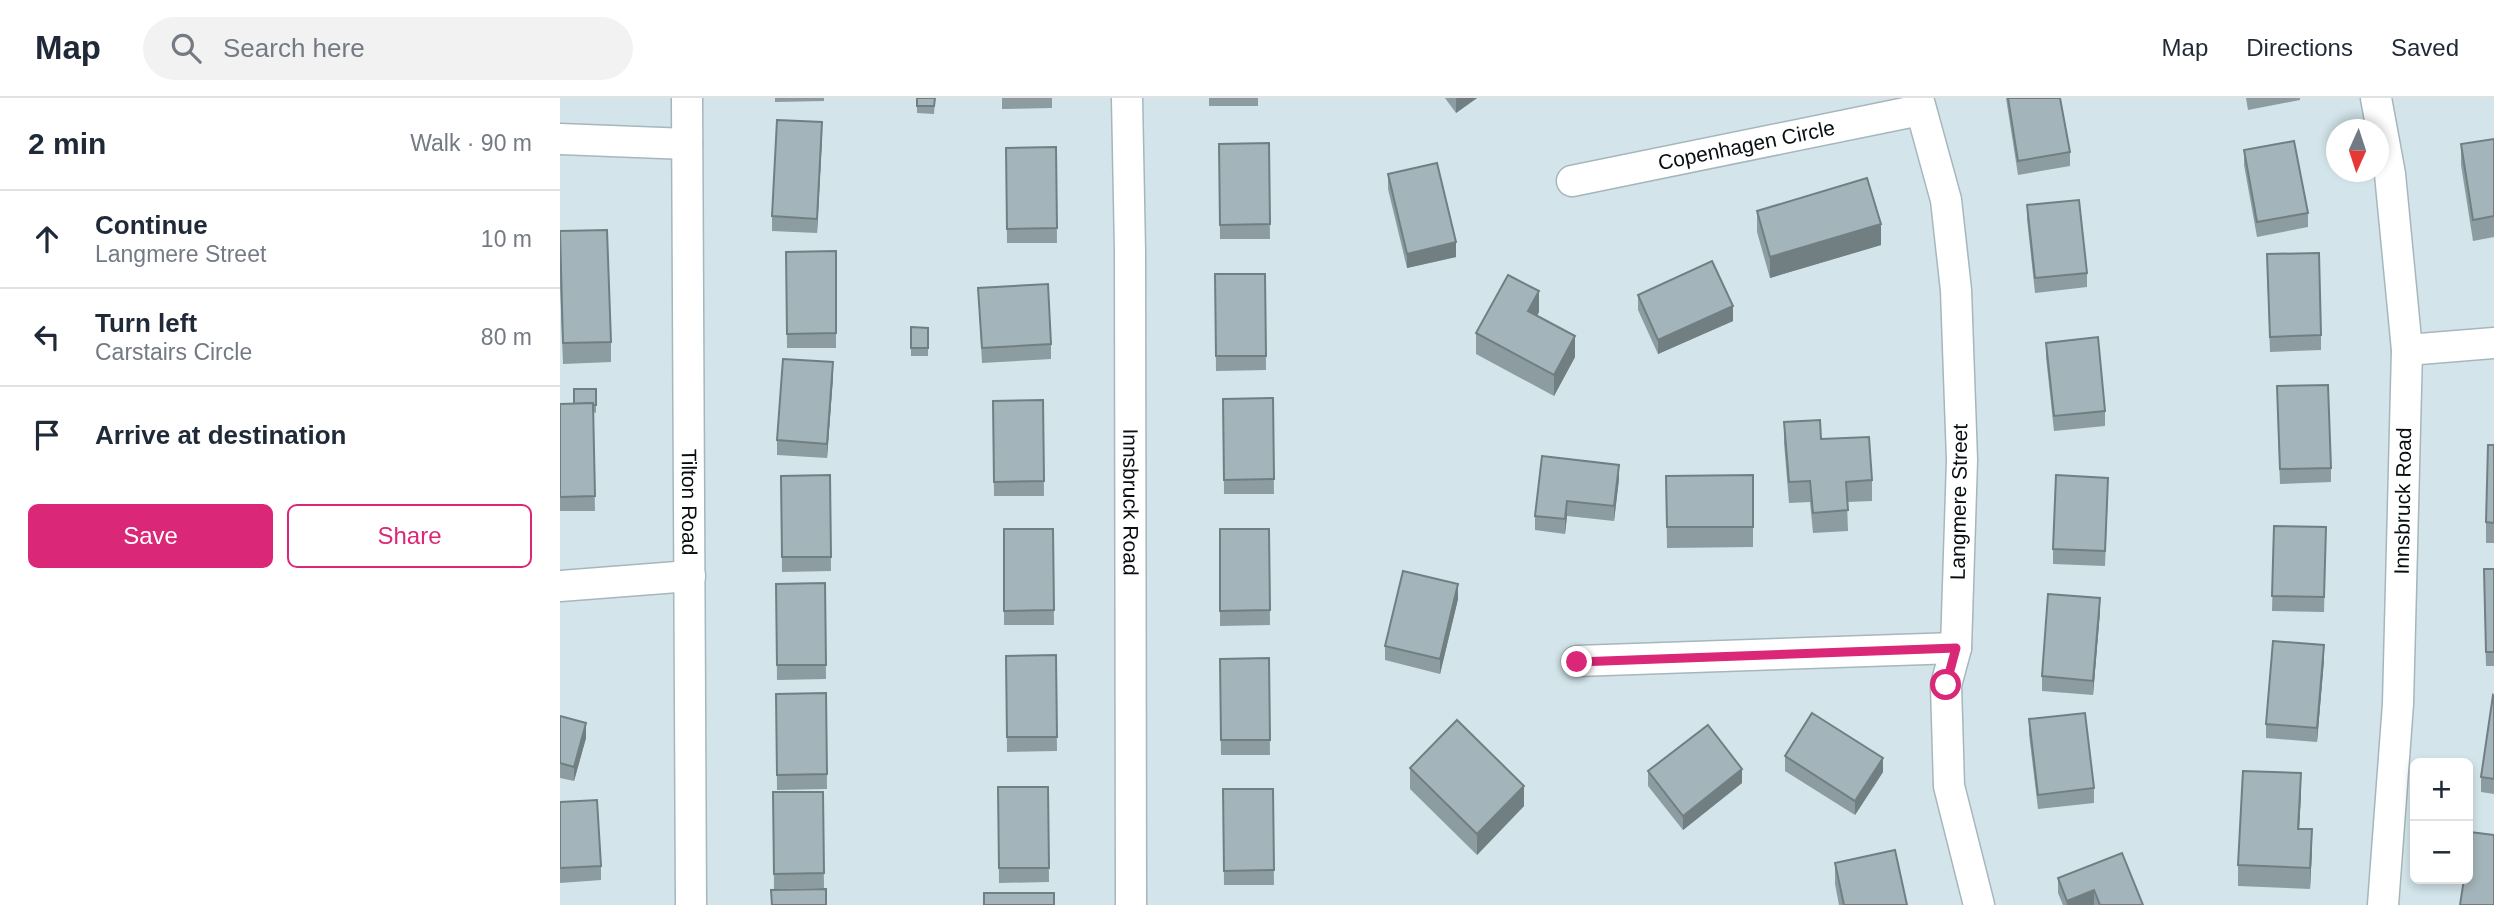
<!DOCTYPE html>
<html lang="en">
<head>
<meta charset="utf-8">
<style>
	body { margin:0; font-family:Arial,sans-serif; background:#f2f2f3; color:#1f2937 }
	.controls { position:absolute; right:21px; bottom:21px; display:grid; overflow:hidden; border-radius:10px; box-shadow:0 4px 10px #0003 }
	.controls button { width:63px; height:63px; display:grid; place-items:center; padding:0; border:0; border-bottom:2px solid #e0e1e3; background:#fff; color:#1f2937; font:35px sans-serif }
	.compass { position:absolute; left:1766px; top:21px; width:63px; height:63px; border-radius:50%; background:#fff; box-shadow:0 4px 10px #0003; rotate:183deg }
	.stop { position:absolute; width:21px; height:21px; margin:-16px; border:5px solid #db2777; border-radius:50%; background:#fff }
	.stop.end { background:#db2777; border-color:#fff; box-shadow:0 2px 7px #0008 }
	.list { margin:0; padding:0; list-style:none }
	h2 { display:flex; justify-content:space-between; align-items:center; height:91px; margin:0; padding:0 28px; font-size:30px }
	h2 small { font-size:23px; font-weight:400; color:#747a83 }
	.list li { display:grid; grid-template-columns:46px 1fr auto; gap:21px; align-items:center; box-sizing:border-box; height:98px; padding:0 28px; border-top:2px solid #e0e1e3 }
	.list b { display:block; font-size:26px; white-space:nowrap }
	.list p { margin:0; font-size:23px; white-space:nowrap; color:#747a83 }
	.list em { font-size:23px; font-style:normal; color:#747a83 }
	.actions { display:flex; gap:14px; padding:21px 28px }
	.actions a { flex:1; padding:16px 0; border:2px solid #db2777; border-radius:10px; text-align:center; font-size:24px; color:#db2777 }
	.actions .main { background:#db2777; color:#fff }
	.icon { flex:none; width:38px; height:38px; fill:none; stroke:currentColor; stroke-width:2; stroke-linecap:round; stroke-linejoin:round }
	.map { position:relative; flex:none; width:1934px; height:807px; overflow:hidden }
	header { display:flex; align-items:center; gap:42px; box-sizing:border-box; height:98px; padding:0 35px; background:#fff; border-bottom:2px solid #e0e1e3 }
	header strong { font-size:33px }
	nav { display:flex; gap:38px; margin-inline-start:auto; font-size:24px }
	.search { width:490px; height:63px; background:#f2f2f3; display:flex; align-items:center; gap:18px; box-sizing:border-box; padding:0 24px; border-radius:38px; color:#747a83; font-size:26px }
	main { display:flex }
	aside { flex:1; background:#fff }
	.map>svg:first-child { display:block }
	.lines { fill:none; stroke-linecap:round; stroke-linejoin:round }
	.minor-casing { stroke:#a5b7bc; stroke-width:33 }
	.minor { stroke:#fff; stroke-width:30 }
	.wall { fill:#8c9ca0 }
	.shaded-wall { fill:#727f82 }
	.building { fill:#a3b5ba; stroke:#727f82; stroke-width:2 }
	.route { stroke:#db2777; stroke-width:9 }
	.labels { text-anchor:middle; stroke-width:5; stroke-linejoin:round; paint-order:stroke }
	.street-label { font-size:21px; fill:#090f11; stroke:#fff }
</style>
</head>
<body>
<header>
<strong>Map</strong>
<div class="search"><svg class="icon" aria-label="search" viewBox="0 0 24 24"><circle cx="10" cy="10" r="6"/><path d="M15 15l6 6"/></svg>Search here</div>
<nav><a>Map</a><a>Directions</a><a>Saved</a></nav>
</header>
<main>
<aside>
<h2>2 min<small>Walk · 90 m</small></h2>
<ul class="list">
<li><svg class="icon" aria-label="ahead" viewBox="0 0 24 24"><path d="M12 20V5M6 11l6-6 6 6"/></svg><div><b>Continue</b><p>Langmere Street</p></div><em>10 m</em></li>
<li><svg class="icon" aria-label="left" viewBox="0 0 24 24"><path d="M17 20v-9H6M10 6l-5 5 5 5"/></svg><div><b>Turn left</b><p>Carstairs Circle</p></div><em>80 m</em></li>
<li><svg class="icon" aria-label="arrive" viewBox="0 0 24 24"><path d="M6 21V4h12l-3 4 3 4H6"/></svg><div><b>Arrive at destination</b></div></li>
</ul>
<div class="actions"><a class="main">Save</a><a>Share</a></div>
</aside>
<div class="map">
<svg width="1934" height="807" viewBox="0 0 1934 807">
	<rect width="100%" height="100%" fill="#d3e5ea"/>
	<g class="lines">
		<defs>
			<g id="minor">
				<path id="s1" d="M 127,0 L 131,807"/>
				<path id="s2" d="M 567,0 L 570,153 L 571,807"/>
				<path d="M 1358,0 L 1386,102 L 1396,192 L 1402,362 L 1396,550 L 1386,587 L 1389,688 L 1419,807"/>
				<path d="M 1816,0 L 1830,76 L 1847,252 L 1838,606 L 1823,807"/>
				<path d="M 0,41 L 127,46"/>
				<path id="s3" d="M 1012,83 L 1360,12"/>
				<path d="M 1847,252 L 1934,245"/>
				<path d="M 0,488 L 130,478"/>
				<path d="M 1017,563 L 1396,550"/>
			</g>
		</defs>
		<!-- minor casing -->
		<use href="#minor" class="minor-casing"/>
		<!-- minor -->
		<use href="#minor" class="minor"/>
	</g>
	<!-- wall -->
	<g class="wall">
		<path d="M 215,0 L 264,0 L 264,3 L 215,4 Z"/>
		<path d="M 357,0 L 375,0 L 374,16 L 357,15 Z"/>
		<path d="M 442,0 L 492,0 L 492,10 L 442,11 Z"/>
		<rect x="649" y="0" width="49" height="8"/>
		<path d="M 885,0 L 917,0 L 896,15 Z"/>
		<path d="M 1446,0 L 1500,0 L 1510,54 L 1510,68 L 1458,77 Z"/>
		<path d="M 1686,0 L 1740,0 L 1740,2 L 1688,12 Z"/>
		<path d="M 262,39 L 257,135 L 212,133 L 212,118 Z"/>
		<path d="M 1934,41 L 1934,139 L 1913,143 L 1901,67 L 1901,46 Z"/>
		<path d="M 709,45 L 710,141 L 660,141 L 659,46 Z"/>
		<path d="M 496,49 L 497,145 L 447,145 L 446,50 Z"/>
		<path d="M 1684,52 L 1748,115 L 1748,129 L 1697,139 L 1684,67 Z"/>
		<path d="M 828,76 L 896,159 L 847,170 L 828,91 Z"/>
		<path d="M 1467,107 L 1527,175 L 1527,189 L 1475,195 L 1467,121 Z"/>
		<path d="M 1197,113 L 1321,147 L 1210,180 L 1197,134 Z"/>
		<path d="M 0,133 L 51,244 L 51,264 L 3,266 L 0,187 Z"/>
		<path d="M 276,153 L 276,250 L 227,250 L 226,154 Z"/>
		<path d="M 1707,171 L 1761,237 L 1761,252 L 1710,254 Z"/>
		<path d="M 655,176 L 705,176 L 706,272 L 656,273 Z"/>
		<path d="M 418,190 L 491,246 L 491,261 L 422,265 Z"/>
		<path d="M 1078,197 L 1173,223 L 1098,256 L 1078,212 Z"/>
		<path d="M 979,214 L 977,218 L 1015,259 L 994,298 L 916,256 L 916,235 Z"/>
		<path d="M 351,229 L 368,230 L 368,258 L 351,258 Z"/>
		<path d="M 1486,245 L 1545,313 L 1545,328 L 1494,333 L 1486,259 Z"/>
		<path d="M 273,279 L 267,360 L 217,357 L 217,342 Z"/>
		<path d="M 36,291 L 36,315 L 33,314 L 35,413 L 0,413 L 0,306 L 14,306 Z"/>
		<path d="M 713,300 L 714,396 L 664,396 L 663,301 Z"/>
		<path d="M 483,302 L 484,398 L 434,398 L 433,303 Z"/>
		<path d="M 1717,303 L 1771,370 L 1771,384 L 1720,386 Z"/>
		<path d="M 1224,324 L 1261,341 L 1312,382 L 1312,403 L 1287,404 L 1288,433 L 1253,435 L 1250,404 L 1229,405 L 1224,345 Z"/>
		<path d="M 1934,347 L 1934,445 L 1926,445 L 1926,424 Z"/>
		<path d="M 270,377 L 271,473 L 222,474 L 221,378 Z"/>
		<path d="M 1193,377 L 1193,449 L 1107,450 L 1106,378 Z"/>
		<path d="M 1059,381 L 1054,423 L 1007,418 L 1005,436 L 975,432 L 975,418 Z"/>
		<path d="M 1548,394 L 1545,468 L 1493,466 L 1493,451 Z"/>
		<path d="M 1714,428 L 1766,429 L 1764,514 L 1712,513 Z"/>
		<path d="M 444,431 L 493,431 L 494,527 L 444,527 Z"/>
		<path d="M 660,431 L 709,431 L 710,527 L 660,528 Z"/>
		<path d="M 1934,471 L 1934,568 L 1926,568 L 1924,486 Z"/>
		<path d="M 265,485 L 266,581 L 217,582 L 216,486 Z"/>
		<path d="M 898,501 L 880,576 L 825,562 L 825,548 Z"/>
		<path d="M 1540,514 L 1533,597 L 1482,593 L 1482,578 Z"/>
		<path d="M 496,557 L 497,653 L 447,654 L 446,558 Z"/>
		<path d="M 709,560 L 710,657 L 661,657 L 660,561 Z"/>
		<path d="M 1764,562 L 1757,644 L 1706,640 L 1706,626 Z"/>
		<path d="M 266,595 L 267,691 L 217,692 L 216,596 Z"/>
		<path d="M 1934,598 L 1934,696 L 1921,694 L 1921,679 Z"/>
		<path d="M 0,618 L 26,640 L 14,683 L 0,680 Z"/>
		<path d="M 1469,621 L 1534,690 L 1534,705 L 1478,711 L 1469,636 Z"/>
		<path d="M 1225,658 L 1323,674 L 1295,717 L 1225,673 Z"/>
		<path d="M 850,670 L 964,708 L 917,757 L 850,691 Z"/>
		<path d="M 1088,673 L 1182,685 L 1123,732 L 1088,688 Z"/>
		<path d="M 438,689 L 488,689 L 489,784 L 439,785 Z"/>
		<path d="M 663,691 L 713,691 L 714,787 L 664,787 Z"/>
		<path d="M 213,694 L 263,694 L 264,790 L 214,791 Z"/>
		<path d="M 1741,696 L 1739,731 L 1752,752 L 1750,791 L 1678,788 L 1678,767 Z"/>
		<path d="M 0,704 L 41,768 L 41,782 L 0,785 Z"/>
		<path d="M 1275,765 L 1347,807 L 1279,807 L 1275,786 Z"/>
		<path d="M 1498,780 L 1583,807 L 1503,807 L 1498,795 Z"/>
	</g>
	<!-- shaded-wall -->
	<g class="shaded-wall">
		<path d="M 897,0 L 917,0 L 896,15 L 896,1 Z"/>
		<path d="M 262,24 L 262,39 L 257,135 L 257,121 Z"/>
		<path d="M 1321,126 L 1321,147 L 1210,180 L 1210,159 Z"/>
		<path d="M 896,144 L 896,159 L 847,170 L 847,156 Z"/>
		<path d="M 979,193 L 979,214 L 968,234 L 968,213 Z"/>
		<path d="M 1173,208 L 1173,223 L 1098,256 L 1098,242 Z"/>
		<path d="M 1015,238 L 1015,259 L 994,298 L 994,277 Z"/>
		<path d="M 273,264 L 273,279 L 267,360 L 267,346 Z"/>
		<path d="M 1059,367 L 1059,381 L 1054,423 L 1054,408 Z"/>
		<path d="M 1007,403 L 1007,418 L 1005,436 L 1005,421 Z"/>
		<path d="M 898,486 L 898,501 L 880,576 L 880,561 Z"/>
		<path d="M 1540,500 L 1540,514 L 1533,597 L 1533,583 Z"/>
		<path d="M 1764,547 L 1764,562 L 1757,644 L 1757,630 Z"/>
		<path d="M 26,625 L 26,640 L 14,683 L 14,669 Z"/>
		<path d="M 1323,660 L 1323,674 L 1295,717 L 1295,703 Z"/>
		<path d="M 1182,671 L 1182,685 L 1123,732 L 1123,718 Z"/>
		<path d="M 1741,675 L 1741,696 L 1738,752 L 1738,731 Z"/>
		<path d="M 964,688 L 964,708 L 917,757 L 917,736 Z"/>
		<path d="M 1752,731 L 1752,752 L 1750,791 L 1750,770 Z"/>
		<path d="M 1534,792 L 1534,807 L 1507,807 L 1507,803 Z"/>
	</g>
	<!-- building -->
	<g class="building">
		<path d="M 357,0 L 375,0 L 374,8 L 357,8 Z"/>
		<path d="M 1448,0 L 1500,0 L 1510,54 L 1458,63 Z"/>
		<path d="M 217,22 L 262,24 L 257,121 L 212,118 Z"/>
		<path d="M 1934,41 L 1934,118 L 1913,122 L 1901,46 Z"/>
		<path d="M 1734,43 L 1748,115 L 1697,124 L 1684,52 Z"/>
		<path d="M 709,45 L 710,126 L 660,127 L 659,46 Z"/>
		<path d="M 496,49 L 497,130 L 447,131 L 446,50 Z"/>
		<path d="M 877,65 L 896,144 L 847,156 L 828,76 Z"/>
		<path d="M 1307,80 L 1321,126 L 1210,159 L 1197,113 Z"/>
		<path d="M 1519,102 L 1527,175 L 1475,180 L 1467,107 Z"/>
		<path d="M 47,132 L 51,244 L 3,245 L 0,133 Z"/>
		<path d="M 276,153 L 276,235 L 227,236 L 226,154 Z"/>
		<path d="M 1759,155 L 1761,237 L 1710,239 L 1707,156 Z"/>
		<path d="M 1152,163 L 1173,208 L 1098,242 L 1078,197 Z"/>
		<path d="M 655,176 L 705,176 L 706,258 L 656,258 Z"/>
		<path d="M 948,177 L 979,193 L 968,213 L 1015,238 L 994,277 L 916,235 Z"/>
		<path d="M 488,186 L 491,246 L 422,250 L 418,190 Z"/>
		<path d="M 351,229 L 368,230 L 368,250 L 351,250 Z"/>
		<path d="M 1538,239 L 1545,313 L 1494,318 L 1486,245 Z"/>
		<path d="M 223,261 L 273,264 L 267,346 L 217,342 Z"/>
		<path d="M 1768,287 L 1771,370 L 1720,371 L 1717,288 Z"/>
		<path d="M 14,291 L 36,291 L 36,307 L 33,307 L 33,305 L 14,306 Z"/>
		<path d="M 713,300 L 714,381 L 664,382 L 663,301 Z"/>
		<path d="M 483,302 L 484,383 L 434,384 L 433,303 Z"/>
		<path d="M 33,305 L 35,398 L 0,399 L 0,306 Z"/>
		<path d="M 1260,322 L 1261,341 L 1309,339 L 1312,382 L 1286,384 L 1288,412 L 1253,415 L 1250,383 L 1229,384 L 1224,324 Z"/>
		<path d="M 1928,347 L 1934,347 L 1934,425 L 1926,424 Z"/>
		<path d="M 982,358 L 1059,367 L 1054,408 L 1007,403 L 1005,421 L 975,418 Z"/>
		<path d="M 270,377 L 271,459 L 222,459 L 221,378 Z"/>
		<path d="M 1193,377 L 1193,429 L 1107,429 L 1106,378 Z"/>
		<path d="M 1496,377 L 1548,380 L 1545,453 L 1493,451 Z"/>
		<path d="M 1714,428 L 1766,429 L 1764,499 L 1712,498 Z"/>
		<path d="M 444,431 L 493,431 L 494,512 L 444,513 Z"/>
		<path d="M 660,431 L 709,431 L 710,512 L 660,513 Z"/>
		<path d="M 1924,471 L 1934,471 L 1934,554 L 1926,554 Z"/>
		<path d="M 843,473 L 898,486 L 880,561 L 825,548 Z"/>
		<path d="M 265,485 L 266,567 L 217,567 L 216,486 Z"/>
		<path d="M 1488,496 L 1540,500 L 1533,583 L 1482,578 Z"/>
		<path d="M 1713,543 L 1764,547 L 1757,630 L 1706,626 Z"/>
		<path d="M 496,557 L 497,639 L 447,639 L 446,558 Z"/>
		<path d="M 709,560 L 710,642 L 661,642 L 660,561 Z"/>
		<path d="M 266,595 L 267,676 L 217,677 L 216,596 Z"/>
		<path d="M 1933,597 L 1934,598 L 1934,681 L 1921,679 Z"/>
		<path d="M 1252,615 L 1323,660 L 1295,703 L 1225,658 Z"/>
		<path d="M 1525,615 L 1534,690 L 1478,697 L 1469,621 Z"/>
		<path d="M 0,618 L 26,625 L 14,669 L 0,665 Z"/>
		<path d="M 897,622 L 964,688 L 917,736 L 850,670 Z"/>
		<path d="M 1148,627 L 1182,671 L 1123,718 L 1088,673 Z"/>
		<path d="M 1683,673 L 1741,675 L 1738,731 L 1752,731 L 1750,770 L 1678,767 Z"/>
		<path d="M 438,689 L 488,689 L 489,770 L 439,770 Z"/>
		<path d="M 663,691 L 713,691 L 714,772 L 664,773 Z"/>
		<path d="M 213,694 L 263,694 L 264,775 L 214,776 Z"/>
		<path d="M 37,702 L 41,768 L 0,770 L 0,704 Z"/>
		<path d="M 1910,734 L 1934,737 L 1934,807 L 1900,807 L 1904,781 L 1908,781 L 1908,753 Z"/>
		<path d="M 1335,752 L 1347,807 L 1284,807 L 1275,765 Z"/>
		<path d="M 1562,755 L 1583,807 L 1540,807 L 1534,792 L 1507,803 L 1498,780 Z"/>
		<path d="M 266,791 L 266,807 L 212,807 L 211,792 Z"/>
		<rect x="424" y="795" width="70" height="12"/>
	</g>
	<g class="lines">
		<!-- route -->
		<path class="route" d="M 1017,564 L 1396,550 L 1386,587"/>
	</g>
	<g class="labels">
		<!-- street labels -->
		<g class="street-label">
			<text dy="7" stroke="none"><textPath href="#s3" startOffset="178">Copenhagen Circle</textPath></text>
			<text dy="7" stroke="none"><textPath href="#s1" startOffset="404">Tilton Road</textPath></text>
			<text dy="7" stroke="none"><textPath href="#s2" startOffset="404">Innsbruck Road</textPath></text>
			<text transform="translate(1843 403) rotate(-89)" y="7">Innsbruck Road</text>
			<text transform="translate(1399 404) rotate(-89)" y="7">Langmere Street</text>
		</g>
	</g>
</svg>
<div class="controls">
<button>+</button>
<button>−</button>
</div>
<svg class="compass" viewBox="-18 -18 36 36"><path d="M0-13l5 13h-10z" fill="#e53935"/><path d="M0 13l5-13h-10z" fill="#747a83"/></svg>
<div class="stop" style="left:1386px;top:587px"></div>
<div class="stop end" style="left:1017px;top:564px"></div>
</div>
</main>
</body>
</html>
